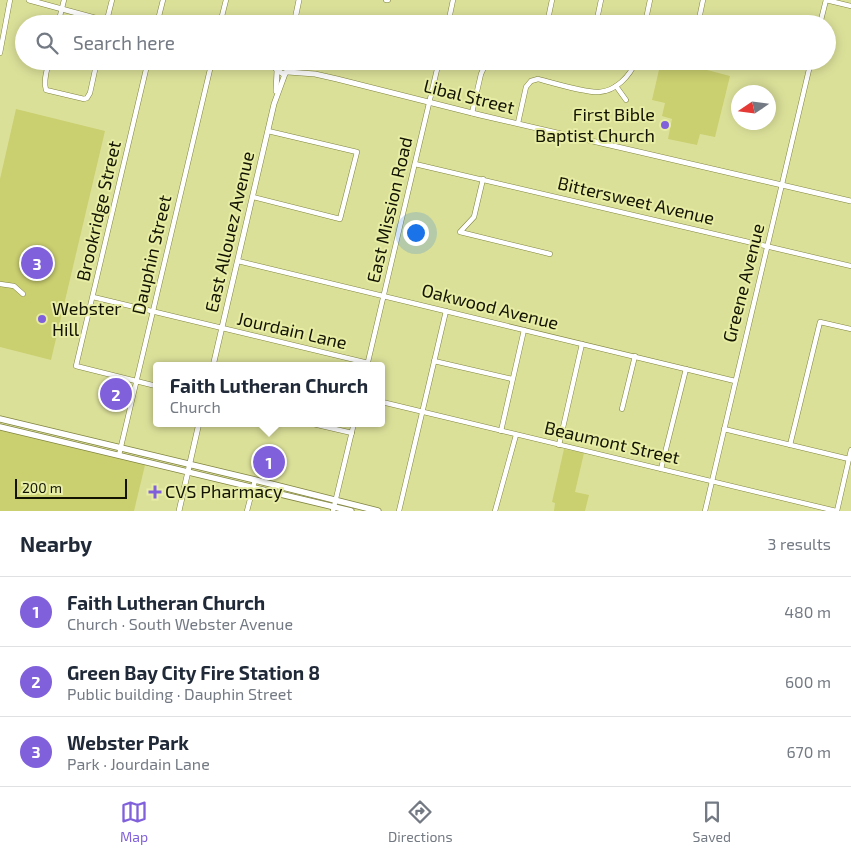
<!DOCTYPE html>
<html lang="en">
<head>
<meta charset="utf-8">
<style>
	body { margin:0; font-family:"Exo 2",sans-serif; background:#f6f6f7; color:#1f2937 }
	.compass { position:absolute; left:731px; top:85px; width:45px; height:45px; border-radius:50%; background:#fff; box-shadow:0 2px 12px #0003; rotate:257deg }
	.scale { position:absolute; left:15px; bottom:12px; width:112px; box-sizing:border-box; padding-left:5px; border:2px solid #121300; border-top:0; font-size:14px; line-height:18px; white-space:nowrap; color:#121300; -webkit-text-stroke:4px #e8eda5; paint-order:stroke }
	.you { position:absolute; left:415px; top:232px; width:18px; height:18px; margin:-12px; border:4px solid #fff; border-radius:50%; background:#1a73e8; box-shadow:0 0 0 8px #1a73e833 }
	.badge { display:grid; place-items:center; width:32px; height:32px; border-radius:50%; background:#8061db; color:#fff; font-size:16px; font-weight:700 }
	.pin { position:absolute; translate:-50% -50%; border:2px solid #fff; box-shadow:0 1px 5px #0006 }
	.popup { position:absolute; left:153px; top:362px; width:232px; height:65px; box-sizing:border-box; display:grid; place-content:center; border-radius:5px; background:#fff; filter:drop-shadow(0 1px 4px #0005); font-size:16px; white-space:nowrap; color:#747a83 }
	.popup b { font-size:19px; color:#1f2937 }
	.popup::after { content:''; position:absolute; left:50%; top:100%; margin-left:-10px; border:10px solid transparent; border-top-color:#fff }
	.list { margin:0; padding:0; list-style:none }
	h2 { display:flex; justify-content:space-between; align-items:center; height:65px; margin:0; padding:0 20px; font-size:21px }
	h2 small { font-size:16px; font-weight:400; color:#747a83 }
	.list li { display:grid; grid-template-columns:32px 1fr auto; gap:15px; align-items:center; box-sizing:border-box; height:70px; padding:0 20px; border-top:1px solid #e0e1e3 }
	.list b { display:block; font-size:19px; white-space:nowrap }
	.list p { margin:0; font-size:16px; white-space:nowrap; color:#747a83 }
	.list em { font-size:16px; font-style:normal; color:#747a83 }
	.icon { flex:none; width:28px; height:28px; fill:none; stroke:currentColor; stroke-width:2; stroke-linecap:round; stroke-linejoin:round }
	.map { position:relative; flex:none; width:851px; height:511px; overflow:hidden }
	.search { position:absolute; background:#fff; box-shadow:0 2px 12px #0003; left:15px; right:15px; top:15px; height:55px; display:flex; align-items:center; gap:12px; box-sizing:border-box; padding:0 18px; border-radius:28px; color:#747a83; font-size:19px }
	.sheet { height:275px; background:#fff }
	nav { display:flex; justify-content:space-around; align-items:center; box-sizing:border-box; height:70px; border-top:1px solid #e0e1e3; background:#fff; font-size:14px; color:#747a83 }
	nav a { display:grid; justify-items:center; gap:2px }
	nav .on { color:#8061db }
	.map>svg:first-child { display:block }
	.green { fill:#cacf70 }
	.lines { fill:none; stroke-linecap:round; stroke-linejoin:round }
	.minor-casing { stroke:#80843f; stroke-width:5.5 }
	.tertiary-casing { stroke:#80843f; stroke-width:6 }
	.secondary-casing { stroke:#80843f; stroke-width:7 }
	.minor { stroke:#fff; stroke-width:4.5 }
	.tertiary { stroke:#fff; stroke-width:5 }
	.secondary { stroke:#fff; stroke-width:5.5 }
	.poi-dot { fill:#8061db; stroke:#e8eda5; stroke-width:2 }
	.labels { text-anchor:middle; stroke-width:4; stroke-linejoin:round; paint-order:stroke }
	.street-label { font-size:18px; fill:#121300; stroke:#e8eda5 }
	.poi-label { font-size:18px; fill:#121300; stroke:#e8eda5; text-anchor:start }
</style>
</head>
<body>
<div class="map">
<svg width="851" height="511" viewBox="0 0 851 511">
	<rect width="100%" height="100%" fill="#dbe099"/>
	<!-- green -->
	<g class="green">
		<path d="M 661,61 L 673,61 L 730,76 L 715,137 L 700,134 L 697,145 L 668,139 L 672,119 L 662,116 L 665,103 L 652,100 Z"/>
		<path d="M 16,109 L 105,131 L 51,360 L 0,347 L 0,179 Z"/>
		<path d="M 0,427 L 146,461 L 134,511 L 0,511 Z"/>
		<path d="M 564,449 L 584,453 L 575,492 L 589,495 L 585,511 L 554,511 L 555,503 L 552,502 Z"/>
	</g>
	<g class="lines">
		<defs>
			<g id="minor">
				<path d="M 386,0 L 388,0"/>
				<path d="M 826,0 L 851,6"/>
				<path d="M 58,24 L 64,0"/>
				<path d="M 106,24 L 112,0"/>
				<path d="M 157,24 L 163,0"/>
				<path d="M 220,24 L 226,0"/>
				<path d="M 448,24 L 453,0"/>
				<path d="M 547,24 L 552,0"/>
				<path d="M 596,24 L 601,0"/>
				<path d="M 645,24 L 650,0"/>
				<path d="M 698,24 L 703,0"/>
				<path d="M 820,24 L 826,0"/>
				<path d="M 0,53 L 10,0"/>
				<path d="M 49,61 C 47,70 43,81 46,90 L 84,99 L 87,98 L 90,93 L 97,61"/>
				<path d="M 148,61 L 76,366 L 156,386"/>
				<path d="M 688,64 L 688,61"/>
				<path d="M 616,86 L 626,100"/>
				<path d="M 472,113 L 481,74 L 487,61"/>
				<path d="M 518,123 L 526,87 L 531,81 L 538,79 C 553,83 586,93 599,92 C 616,91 630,76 636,61"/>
				<path d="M 415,164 L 851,266"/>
				<path d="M 483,179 L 474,217 L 460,232 L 550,254"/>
				<path d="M 253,197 L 340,219 L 357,152 L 268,131"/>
				<path d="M 238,261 L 735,381"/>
				<path d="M 0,284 L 14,286 L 23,294"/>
				<path d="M 93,297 L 368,363"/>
				<path d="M 434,361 L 512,379"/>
				<path d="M 367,366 L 439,61"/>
				<path d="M 382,402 L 836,511"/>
				<path d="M 622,409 L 635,356"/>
				<path d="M 309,423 L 352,433"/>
				<path d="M 724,429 L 849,459"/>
				<path d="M 501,431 L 524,330"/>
				<path d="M 559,445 L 582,344"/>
				<path d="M 790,445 L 820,322 L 851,329"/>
				<path d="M 119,455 L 212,61"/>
				<path d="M 661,469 L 686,369"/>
				<path d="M 247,511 L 255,480"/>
				<path d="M 333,511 L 354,423"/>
				<path d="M 399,511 L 446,311"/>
				<path d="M 495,511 L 516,435"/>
				<path d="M 705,511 L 811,61"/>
				<path d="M 837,511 L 851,450"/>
			</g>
			<g id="tertiary">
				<path d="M 29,0 L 117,24"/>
				<path d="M 294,24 L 299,0"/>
				<path d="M 259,61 L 276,68"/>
				<path d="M 278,61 L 276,69 L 283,74 L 290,70 L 291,66 L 288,61"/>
				<path d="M 288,72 L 315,74 L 337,79 L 480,115 L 851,201"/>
				<path d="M 276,91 L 277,71"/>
				<path d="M 213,366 L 274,104 L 285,74"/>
				<path d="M 179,511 L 199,423"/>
			</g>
			<g id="secondary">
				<path d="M 0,419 L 255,480 L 378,511"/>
				<path d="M 0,427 L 351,511"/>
			</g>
		</defs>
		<!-- minor casing -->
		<use href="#minor" class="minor-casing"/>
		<!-- tertiary casing -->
		<use href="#tertiary" class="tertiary-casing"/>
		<!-- secondary casing -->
		<use href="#secondary" class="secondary-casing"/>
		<!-- minor -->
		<use href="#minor" class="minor"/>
		<!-- tertiary -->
		<use href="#tertiary" class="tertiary"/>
		<!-- secondary -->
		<use href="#secondary" class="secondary"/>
	</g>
	<!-- markers -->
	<g class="poi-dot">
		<circle cx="665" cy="125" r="5"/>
		<circle cx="42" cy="319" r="5"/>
		<path d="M152.5 484.5h5v5h5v5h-5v5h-5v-5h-5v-5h5z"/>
	</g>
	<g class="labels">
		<!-- street labels -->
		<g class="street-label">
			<text transform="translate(469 97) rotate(14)" y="6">Libal Street</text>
			<text transform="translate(636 201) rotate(13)" y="6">Bittersweet Avenue</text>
			<text transform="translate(390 210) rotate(-77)" y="6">East Mission Road</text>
			<text transform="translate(99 211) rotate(-77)" y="6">Brookridge Street</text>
			<text transform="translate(230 232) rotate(-77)" y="6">East Allouez Avenue</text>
			<text transform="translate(152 255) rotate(-77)" y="6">Dauphin Street</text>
			<text transform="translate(744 283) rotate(-76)" y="6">Greene Avenue</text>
			<text transform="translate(490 307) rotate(14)" y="6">Oakwood Avenue</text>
			<text transform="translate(292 331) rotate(13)" y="6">Jourdain Lane</text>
			<text transform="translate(612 443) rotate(13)" y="6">Beaumont Street</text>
		</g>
		<!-- poi labels -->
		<g class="poi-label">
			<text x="655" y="121" text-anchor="end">First Bible<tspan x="655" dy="21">Baptist Church</tspan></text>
			<text x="52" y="315">Webster<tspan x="52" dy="21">Hill</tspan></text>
			<text x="165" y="498">CVS Pharmacy</text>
		</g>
	</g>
</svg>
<svg class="compass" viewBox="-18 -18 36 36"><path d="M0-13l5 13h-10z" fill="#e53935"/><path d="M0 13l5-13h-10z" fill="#747a83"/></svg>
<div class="scale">200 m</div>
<div class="you"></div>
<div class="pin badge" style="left:269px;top:462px">1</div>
<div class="popup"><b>Faith Lutheran Church</b>Church</div>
<div class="pin badge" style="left:116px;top:394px">2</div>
<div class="pin badge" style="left:37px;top:263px">3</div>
<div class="search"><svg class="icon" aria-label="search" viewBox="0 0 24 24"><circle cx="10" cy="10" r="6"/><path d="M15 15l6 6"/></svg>Search here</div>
</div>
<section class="sheet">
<h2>Nearby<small>3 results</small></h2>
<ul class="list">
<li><span class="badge">1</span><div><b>Faith Lutheran Church</b><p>Church · South Webster Avenue</p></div><em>480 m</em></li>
<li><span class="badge">2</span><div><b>Green Bay City Fire Station 8</b><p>Public building · Dauphin Street</p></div><em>600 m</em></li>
<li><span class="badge">3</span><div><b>Webster Park</b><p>Park · Jourdain Lane</p></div><em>670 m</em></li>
</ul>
</section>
<nav>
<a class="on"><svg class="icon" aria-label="map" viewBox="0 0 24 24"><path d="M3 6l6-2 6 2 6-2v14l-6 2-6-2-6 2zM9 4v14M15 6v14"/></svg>Map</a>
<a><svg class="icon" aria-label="directions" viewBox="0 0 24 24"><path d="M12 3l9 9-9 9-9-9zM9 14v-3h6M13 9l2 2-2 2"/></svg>Directions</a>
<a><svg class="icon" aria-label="saved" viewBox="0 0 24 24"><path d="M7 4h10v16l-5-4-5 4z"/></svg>Saved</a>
</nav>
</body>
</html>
